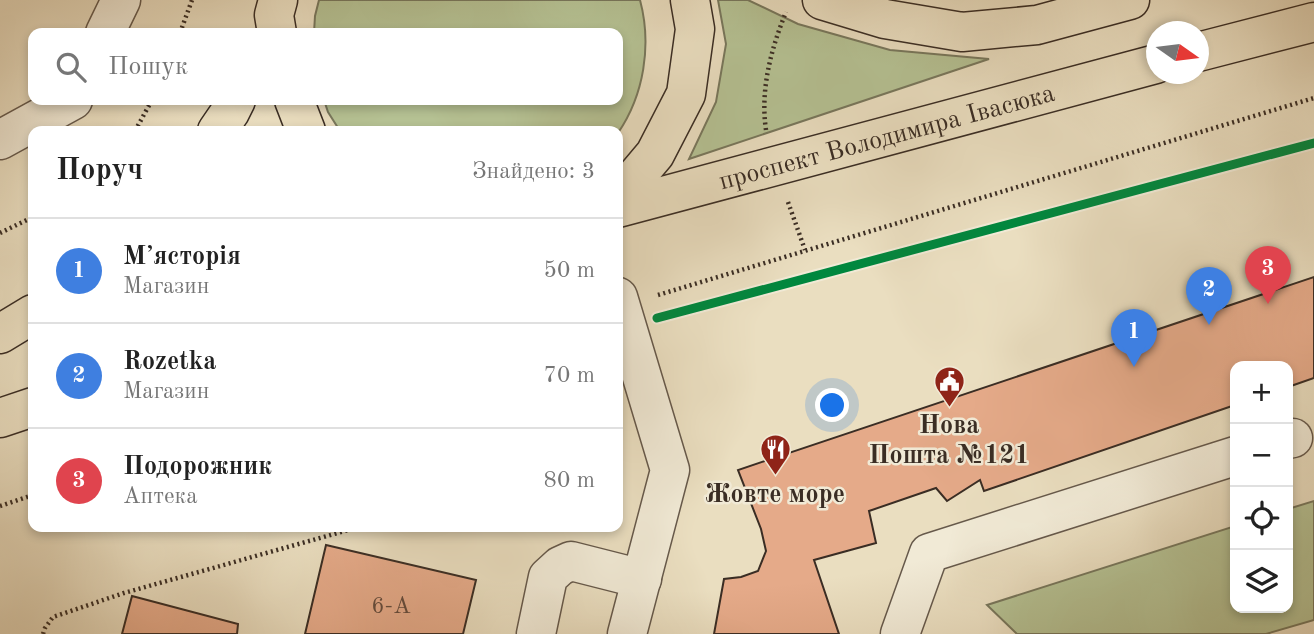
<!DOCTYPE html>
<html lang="uk">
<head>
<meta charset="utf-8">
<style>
	body { margin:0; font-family:"Old Standard TT",serif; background:#f6f6f6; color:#222 }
	.controls { position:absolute; right:21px; bottom:21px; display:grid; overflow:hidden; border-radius:14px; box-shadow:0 4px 10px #0003 }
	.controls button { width:63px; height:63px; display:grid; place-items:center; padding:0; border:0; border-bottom:2px solid #e0e0e0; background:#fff; color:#222; font:35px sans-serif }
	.compass { position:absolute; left:1146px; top:21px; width:63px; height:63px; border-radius:50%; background:#fff; box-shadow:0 4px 10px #0003; rotate:104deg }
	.you { position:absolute; left:833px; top:406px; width:24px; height:24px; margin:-18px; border:5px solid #fff; border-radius:50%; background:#1a73e8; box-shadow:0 0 0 10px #1a73e833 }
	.badge { display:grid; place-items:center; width:46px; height:46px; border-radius:50%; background:#0b8043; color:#fff; font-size:23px; font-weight:700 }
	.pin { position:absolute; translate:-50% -58px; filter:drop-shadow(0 2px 4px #0008) }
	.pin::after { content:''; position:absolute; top:37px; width:24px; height:21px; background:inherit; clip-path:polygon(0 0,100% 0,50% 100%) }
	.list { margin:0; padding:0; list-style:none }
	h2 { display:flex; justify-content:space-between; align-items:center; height:91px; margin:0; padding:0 28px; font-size:30px }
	h2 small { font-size:23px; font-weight:400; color:#767676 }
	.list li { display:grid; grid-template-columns:46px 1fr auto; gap:21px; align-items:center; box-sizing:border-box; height:105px; padding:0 28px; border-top:2px solid #e0e0e0 }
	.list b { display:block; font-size:26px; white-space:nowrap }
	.list p { margin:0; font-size:23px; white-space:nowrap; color:#767676 }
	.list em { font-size:23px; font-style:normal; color:#767676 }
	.icon { flex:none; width:38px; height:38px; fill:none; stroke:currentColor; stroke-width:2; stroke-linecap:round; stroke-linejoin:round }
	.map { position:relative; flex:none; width:1314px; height:634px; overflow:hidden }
	.search { position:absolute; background:#fff; box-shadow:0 4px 10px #0003; left:28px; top:28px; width:595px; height:77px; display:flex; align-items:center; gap:18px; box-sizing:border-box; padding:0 24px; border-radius:14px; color:#767676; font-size:26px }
	.panel { position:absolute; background:#fff; box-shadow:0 4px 10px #0003; left:28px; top:126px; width:595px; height:406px; border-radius:14px }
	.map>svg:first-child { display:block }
	.green { fill:#b5c193; stroke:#78775c; stroke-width:2 }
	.building { fill:#e5aa89; stroke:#3a2d24; stroke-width:2 }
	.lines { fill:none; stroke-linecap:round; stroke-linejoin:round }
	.minor-casing { stroke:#66594b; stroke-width:41 }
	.major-casing { stroke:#3a2d24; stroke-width:41 }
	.path { stroke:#3a2d24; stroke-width:4.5; stroke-dasharray:2 3.5; stroke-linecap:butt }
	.minor { stroke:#f1ead6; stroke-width:38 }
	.major { stroke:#eadec0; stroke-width:38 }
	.cycleway-casing { stroke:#f1ead6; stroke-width:13 }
	.cycleway { stroke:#00873e; stroke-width:9 }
	.labels { text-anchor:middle; stroke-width:5; stroke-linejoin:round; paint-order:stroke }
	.number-label { font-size:23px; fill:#654c3d }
	.street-label { font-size:26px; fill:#3a2d24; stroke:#f1ead6 }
	.poi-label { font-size:26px; font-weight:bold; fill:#3a2d24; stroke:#f1ead6 }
</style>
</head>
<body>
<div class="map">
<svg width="1314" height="634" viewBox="0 0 1314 634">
	<rect width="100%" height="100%" fill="#eadec0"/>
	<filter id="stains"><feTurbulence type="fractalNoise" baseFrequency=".00286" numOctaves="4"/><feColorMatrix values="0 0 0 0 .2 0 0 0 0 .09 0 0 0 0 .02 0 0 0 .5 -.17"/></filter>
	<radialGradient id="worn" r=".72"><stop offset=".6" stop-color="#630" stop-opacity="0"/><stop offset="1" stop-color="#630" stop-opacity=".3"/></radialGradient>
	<!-- green -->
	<g class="green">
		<path d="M 319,0 L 640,0 C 652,45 644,95 618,133 L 618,131 L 340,131 L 328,112 L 324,100 L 618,100 L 618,33 L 314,33 L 315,16 Z"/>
		<path d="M 718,0 L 748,0 L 798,24 L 890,50 L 989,59 L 689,159 L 716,102 L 726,44 Z"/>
		<path d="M 1314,501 L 1314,620 L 1266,634 L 1017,634 L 987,605 L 1235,526 L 1235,608 L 1288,608 L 1288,509 Z"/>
	</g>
	<!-- building -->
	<g class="building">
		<path d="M 1314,277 L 1314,378 L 1288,387 L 1288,366 L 1235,366 L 1235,405 L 984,491 L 980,480 L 947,501 L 936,488 L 869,511 L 876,543 L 814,560 L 839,634 L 714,634 L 724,579 L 741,577 L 758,571 L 766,551 L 761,529 L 738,470 Z"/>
		<path d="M 326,545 L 476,580 L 463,634 L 305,634 Z"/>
		<path d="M 132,596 L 238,624 L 237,634 L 122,634 Z"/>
	</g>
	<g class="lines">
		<defs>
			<g id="minor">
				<path d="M 105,33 L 121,0"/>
				<path d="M 0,140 L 73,100"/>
				<path d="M 618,297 L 670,470 L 627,634"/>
				<path d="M 1288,439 L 1293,438"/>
				<path d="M 536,634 L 548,577 L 560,566 L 571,561 L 642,579"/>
				<path d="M 900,634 L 929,553 L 1235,456"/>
			</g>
			<g id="major">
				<path d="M 822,0 L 885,19 L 962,32 L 1037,25 L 1130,0"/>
				<path d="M 277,33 L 274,15 L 278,0"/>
				<path d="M 1198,52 L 1314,22"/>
				<path d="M 294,100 L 306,131"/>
				<path d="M 217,131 L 230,112 L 236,100"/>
				<path d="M 618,198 L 655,154 L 686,94 L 695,29 L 690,0"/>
				<path id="s1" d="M 618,208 L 1156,64"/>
				<path d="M 0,334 L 33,314"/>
				<path d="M 0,418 L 33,407"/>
			</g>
		</defs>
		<!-- minor casing -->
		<use href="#minor" class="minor-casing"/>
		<!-- major casing -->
		<use href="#major" class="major-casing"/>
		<!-- path -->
		<g class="path">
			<path d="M 180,33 L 192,0"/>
			<path d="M 766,130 C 760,90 771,49 786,12"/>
			<path d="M 135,131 L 152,100"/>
			<path d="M 788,202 L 805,250"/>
			<path d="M 0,233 L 33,217"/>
			<path d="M 658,295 L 1314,98"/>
			<path d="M 0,506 L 33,495"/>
			<path d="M 43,634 L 45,628 L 53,617 L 124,593 L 359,527"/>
		</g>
		<!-- minor -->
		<use href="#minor" class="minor"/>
		<!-- major -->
		<use href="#major" class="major"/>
		<defs>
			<path id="cycleway" d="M 657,318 L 1314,143"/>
		</defs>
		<!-- cycleway casing -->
		<use href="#cycleway" class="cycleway-casing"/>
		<!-- cycleway -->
		<use href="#cycleway" class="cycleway"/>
	</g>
	<!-- icons -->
	<defs>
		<symbol id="civic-pin" viewBox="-11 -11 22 30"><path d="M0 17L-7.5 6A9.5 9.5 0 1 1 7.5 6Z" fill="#8f2418" stroke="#f1ead6"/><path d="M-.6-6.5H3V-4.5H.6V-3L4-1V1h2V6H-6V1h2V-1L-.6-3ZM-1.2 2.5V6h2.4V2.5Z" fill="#fff"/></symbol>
		<symbol id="restaurant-pin" viewBox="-11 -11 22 30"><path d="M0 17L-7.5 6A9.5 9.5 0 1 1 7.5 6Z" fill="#8f2418" stroke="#f1ead6"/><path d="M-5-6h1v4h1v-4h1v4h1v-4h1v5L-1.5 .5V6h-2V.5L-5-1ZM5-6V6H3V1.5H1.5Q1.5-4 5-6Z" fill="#fff"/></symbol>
	</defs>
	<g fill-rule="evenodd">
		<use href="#civic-pin" x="932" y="364" width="35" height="47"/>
		<use href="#restaurant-pin" x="758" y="432" width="35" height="47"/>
	</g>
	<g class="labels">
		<!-- number labels -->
		<g class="number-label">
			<text x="391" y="613">6-А</text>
		</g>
		<!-- street labels -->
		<g class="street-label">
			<text dy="9" stroke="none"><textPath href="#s1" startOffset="278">проспект Володимира Івасюка</textPath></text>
		</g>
		<!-- poi labels -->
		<g class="poi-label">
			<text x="949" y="433">Нова<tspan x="949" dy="30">Пошта №121</tspan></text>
			<text x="775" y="502">Жовте море</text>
		</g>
	</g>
	<rect width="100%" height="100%" filter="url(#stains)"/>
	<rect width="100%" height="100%" fill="url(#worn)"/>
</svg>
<div class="controls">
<button>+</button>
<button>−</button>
<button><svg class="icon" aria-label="locate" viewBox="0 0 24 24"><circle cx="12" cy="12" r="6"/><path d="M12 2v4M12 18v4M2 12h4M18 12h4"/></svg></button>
<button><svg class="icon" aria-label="layers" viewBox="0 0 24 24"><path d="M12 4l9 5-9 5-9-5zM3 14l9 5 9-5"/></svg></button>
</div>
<svg class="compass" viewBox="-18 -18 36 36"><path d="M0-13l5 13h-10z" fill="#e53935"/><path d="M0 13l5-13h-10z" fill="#767676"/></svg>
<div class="you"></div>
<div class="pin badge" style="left:1134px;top:367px;background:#3f7fe0">1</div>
<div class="pin badge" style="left:1209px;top:325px;background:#3f7fe0">2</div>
<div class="pin badge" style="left:1268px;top:304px;background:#e0444e">3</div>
<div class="search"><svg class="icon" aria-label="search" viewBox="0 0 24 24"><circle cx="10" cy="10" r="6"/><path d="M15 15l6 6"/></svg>Пошук</div>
<section class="panel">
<h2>Поруч<small>Знайдено: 3</small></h2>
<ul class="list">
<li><span class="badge" style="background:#3f7fe0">1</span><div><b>Мʼясторія</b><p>Магазин</p></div><em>50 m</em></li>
<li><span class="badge" style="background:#3f7fe0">2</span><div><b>Rozetka</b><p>Магазин</p></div><em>70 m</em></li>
<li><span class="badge" style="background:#e0444e">3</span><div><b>Подорожник</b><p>Аптека</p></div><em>80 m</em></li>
</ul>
</section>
</div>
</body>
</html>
